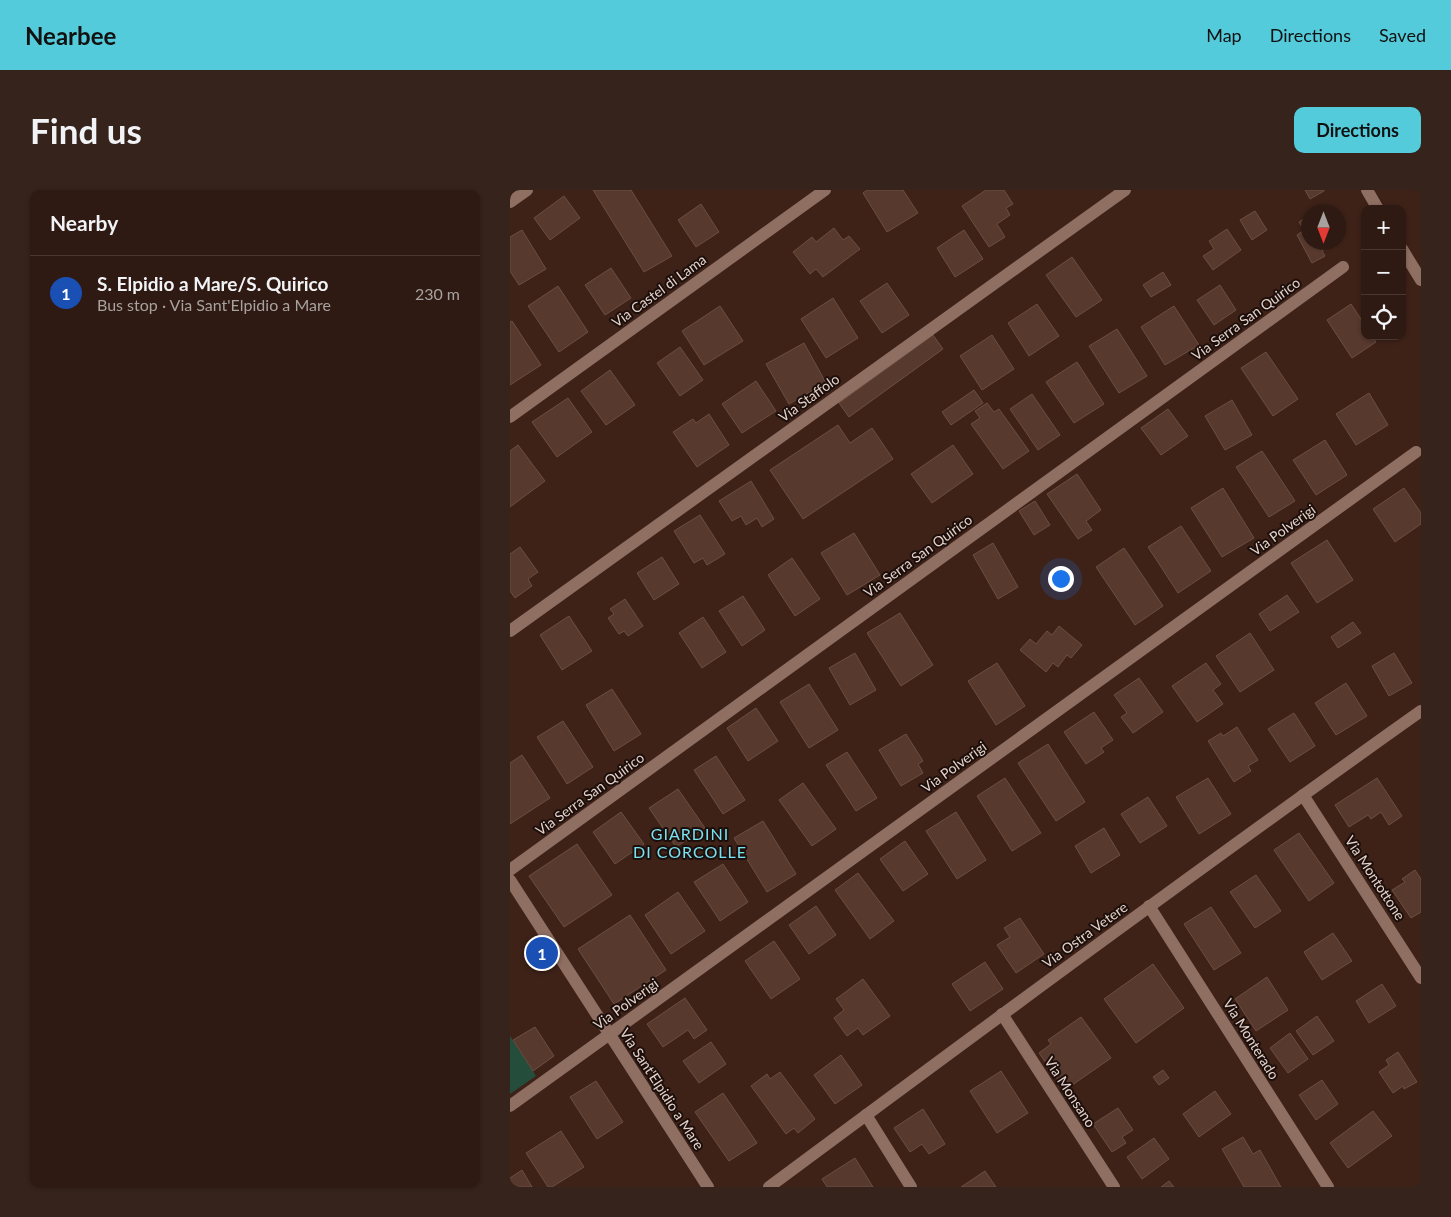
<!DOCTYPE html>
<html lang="en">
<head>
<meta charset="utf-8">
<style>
	body { margin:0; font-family:Lato,sans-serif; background:#36231b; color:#f1f3f6 }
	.controls { position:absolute; right:15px; top:15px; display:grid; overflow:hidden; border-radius:10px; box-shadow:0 1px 4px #0004 }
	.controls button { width:45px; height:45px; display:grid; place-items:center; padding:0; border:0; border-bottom:1px solid #493832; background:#2e1a12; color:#f1f3f6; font:25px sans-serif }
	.compass { position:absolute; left:791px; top:15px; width:45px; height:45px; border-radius:50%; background:#2e1a12; box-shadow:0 1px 4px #0004; rotate:180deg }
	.you { position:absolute; left:550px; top:388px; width:18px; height:18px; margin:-12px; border:4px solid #fff; border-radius:50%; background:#1a73e8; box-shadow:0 0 0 8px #1a73e833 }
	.badge { display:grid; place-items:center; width:32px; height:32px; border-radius:50%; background:#53cbdb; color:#fff; font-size:16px; font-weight:700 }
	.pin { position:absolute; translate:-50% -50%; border:2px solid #fff; box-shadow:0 1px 5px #0006 }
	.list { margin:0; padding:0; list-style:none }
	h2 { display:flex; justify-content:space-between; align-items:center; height:65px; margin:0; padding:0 20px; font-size:21px }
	h2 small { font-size:16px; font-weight:400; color:#a7a19f }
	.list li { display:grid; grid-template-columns:32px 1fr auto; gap:15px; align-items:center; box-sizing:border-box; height:75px; padding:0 20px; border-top:1px solid #493832 }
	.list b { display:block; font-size:19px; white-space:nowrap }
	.list p { margin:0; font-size:16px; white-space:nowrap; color:#a7a19f }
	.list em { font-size:16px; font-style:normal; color:#a7a19f }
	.icon { flex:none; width:28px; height:28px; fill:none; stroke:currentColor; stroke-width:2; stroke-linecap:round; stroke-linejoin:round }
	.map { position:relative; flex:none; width:911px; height:997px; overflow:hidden; border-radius:10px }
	header { display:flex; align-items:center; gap:30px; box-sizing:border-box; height:70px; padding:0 25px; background:#53cbdb; color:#111 }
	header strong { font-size:24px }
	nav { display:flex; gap:28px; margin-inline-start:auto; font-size:18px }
	.intro { display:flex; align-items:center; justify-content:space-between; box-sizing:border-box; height:120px; padding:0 30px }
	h1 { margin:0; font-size:35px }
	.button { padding:12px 22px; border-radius:10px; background:#53cbdb; color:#111; font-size:18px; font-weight:700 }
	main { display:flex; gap:30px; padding:0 30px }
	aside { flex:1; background:#2e1a12; border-radius:10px; box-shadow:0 1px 4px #0004 }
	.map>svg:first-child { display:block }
	.green { fill:#254d3b }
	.building { fill:#57392e; stroke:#6c4e42 }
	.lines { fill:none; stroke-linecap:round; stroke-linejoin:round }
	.minor { stroke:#906f63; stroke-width:12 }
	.tertiary { stroke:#906f63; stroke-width:12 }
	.labels { text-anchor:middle; stroke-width:4; stroke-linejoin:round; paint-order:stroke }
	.street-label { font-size:14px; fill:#e5d3cc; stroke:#1c0f0b }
	.quarter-label { font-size:16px; letter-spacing:1px; fill:#79e2f2; stroke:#1c0f0b }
</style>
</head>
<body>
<header>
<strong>Nearbee</strong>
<nav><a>Map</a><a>Directions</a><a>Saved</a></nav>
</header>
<div class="intro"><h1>Find us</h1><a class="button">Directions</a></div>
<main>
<aside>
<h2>Nearby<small></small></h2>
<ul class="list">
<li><span class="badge" style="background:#1a4fb4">1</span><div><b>S. Elpidio a Mare/S. Quirico</b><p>Bus stop · Via Sant'Elpidio a Mare</p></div><em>230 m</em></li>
</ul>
</aside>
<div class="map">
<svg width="911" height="997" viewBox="0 0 911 997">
	<rect width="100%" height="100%" fill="#3e2218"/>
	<!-- green -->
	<path class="green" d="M 0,846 L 26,886 L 0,904 Z"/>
	<!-- building -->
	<g class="building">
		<path d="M 83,0 L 121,0 L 162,66 L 134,82 Z"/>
		<path d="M 357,0 L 393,0 L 408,23 L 377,42 L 353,3 Z"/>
		<path d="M 476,0 L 494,0 L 503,14 L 496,18 L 500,25 L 487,34 L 495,47 L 479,57 L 452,16 Z"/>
		<path d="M 795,0 L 814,0 L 814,1 L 800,9 Z"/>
		<path d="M 54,6 L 70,28 L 40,50 L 24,28 Z"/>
		<path d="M 191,14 L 209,42 L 186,57 L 168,30 Z"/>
		<path d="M 745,21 L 757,40 L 742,50 L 730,30 Z"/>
		<path d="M 798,26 L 798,52 L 827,52 L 812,61 L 815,66 L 802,73 L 787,45 L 794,40 L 789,32 Z"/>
		<path d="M 324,38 L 333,50 L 339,46 L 350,59 L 313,87 L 306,79 L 300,84 L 283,62 L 302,47 L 306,52 Z"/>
		<path d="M 717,39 L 731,60 L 703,80 L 693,66 L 704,59 L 699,51 Z"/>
		<path d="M 12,40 L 36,79 L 9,95 L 0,81 L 0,47 Z"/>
		<path d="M 454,40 L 473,69 L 445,87 L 427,58 Z"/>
		<path d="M 562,67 L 592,110 L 566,127 L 536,85 Z"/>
		<path d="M 101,78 L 121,108 L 95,125 L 75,95 Z"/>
		<path d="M 653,82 L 661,95 L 641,107 L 633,95 Z"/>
		<path d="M 377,93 L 399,125 L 372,143 L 350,111 Z"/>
		<path d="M 710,95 L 726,120 L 704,135 L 687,110 Z"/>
		<path d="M 48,96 L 78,142 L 49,162 L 18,116 Z"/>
		<path d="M 323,108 L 348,148 L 316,168 L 291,129 Z"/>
		<path d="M 527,114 L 549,146 L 519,166 L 498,133 Z"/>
		<path d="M 841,114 L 855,135 L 855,146 L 862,146 L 866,152 L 842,168 L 817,130 Z"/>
		<path d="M 210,116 L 233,151 L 194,175 L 172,141 Z"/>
		<path d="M 664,116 L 689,155 L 655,175 L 631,137 Z"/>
		<path d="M 2,131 L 31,175 L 0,195 L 0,132 Z"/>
		<path d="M 607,139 L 637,186 L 609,203 L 579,156 Z"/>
		<path d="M 423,145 L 433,159 L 339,227 L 329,213 Z"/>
		<path d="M 482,145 L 504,179 L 472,200 L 450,166 Z"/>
		<path d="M 294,153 L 316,193 L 279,214 L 256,174 Z"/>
		<path d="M 170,157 L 193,190 L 170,206 L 147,173 Z"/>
		<path d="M 756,162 L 788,209 L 763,226 L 731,178 Z"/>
		<path d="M 567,172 L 594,214 L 564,233 L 536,192 Z"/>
		<path d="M 100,180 L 125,215 L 96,235 L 71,201 Z"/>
		<path d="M 246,191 L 266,221 L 232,243 L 212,214 Z"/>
		<path d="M 464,200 L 473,213 L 441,235 L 432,222 Z"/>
		<path d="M 859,203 L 878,235 L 846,255 L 826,224 Z"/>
		<path d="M 522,204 L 550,245 L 528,260 L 500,219 Z"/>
		<path d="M 58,208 L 82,242 L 47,267 L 22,232 Z"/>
		<path d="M 722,210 L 742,245 L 715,260 L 695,226 Z"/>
		<path d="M 477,213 L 484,222 L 489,219 L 519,261 L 493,279 L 461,234 L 470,228 L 465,221 Z"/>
		<path d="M 658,219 L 678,246 L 651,265 L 631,238 Z"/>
		<path d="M 199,224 L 219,255 L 187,277 L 163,242 L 183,229 L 186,233 Z"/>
		<path d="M 328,235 L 340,253 L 362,238 L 383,269 L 293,329 L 260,280 Z"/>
		<path d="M 815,250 L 837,285 L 806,305 L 783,270 Z"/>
		<path d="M 8,255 L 35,291 L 0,317 L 0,261 Z"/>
		<path d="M 443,255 L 463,284 L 422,313 L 401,284 Z"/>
		<path d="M 752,261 L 785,311 L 759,327 L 726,277 Z"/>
		<path d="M 567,284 L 591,320 L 576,331 L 582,340 L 568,349 L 537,304 Z"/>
		<path d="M 241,291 L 264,329 L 252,337 L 247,328 L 236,335 L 231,326 L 222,331 L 209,311 Z"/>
		<path d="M 713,298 L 744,348 L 712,367 L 681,318 Z"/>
		<path d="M 894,298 L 911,323 L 911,334 L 885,352 L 863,319 Z"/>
		<path d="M 525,311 L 540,335 L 524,345 L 509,321 Z"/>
		<path d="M 190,325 L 215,364 L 197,375 L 193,368 L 184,373 L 164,341 Z"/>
		<path d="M 671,336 L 701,381 L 668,403 L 638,357 Z"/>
		<path d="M 344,343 L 370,385 L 337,405 L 311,363 Z"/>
		<path d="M 817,350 L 843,390 L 807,413 L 781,373 Z"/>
		<path d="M 483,353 L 508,397 L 488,409 L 463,365 Z"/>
		<path d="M 10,357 L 28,382 L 18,389 L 22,396 L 5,408 L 0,401 L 0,364 Z"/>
		<path d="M 614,358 L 653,416 L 625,435 L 586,377 Z"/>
		<path d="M 152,367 L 169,394 L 144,410 L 127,383 Z"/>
		<path d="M 282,368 L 310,409 L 285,426 L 258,385 Z"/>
		<path d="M 777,405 L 789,422 L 760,441 L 749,424 Z"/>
		<path d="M 233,406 L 255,440 L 232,456 L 209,421 Z"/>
		<path d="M 115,409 L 133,436 L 118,446 L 114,441 L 109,444 L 98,428 L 104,424 L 100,419 Z"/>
		<path d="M 390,423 L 423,475 L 391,496 L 357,443 Z"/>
		<path d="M 59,426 L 82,461 L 52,480 L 30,445 Z"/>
		<path d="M 193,427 L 216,462 L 192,478 L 169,443 Z"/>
		<path d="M 843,432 L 851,443 L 828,458 L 821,447 Z"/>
		<path d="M 549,436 L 572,455 L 561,468 L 557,465 L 548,477 L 543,473 L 536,482 L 510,460 L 520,449 L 526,454 L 537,441 L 542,445 Z"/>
		<path d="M 740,443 L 764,480 L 730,502 L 706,466 Z"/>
		<path d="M 345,463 L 366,500 L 340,515 L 319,478 Z"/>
		<path d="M 884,463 L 902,493 L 879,506 L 862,476 Z"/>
		<path d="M 487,473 L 515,516 L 486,535 L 458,491 Z"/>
		<path d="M 696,473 L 711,494 L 703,500 L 713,514 L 687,532 L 662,496 Z"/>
		<path d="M 629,488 L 653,522 L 623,543 L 611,527 L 617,523 L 604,505 Z"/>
		<path d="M 836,493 L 857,526 L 826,545 L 805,513 Z"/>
		<path d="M 299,494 L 328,540 L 299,558 L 270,512 Z"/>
		<path d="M 102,499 L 131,544 L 104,561 L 76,515 Z"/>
		<path d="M 246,518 L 268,551 L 238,571 L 217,538 Z"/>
		<path d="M 584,522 L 603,550 L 591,558 L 594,562 L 576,574 L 554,542 Z"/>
		<path d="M 784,523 L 805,556 L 780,572 L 758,539 Z"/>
		<path d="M 53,531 L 83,577 L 57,594 L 27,547 Z"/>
		<path d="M 727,537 L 748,570 L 738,576 L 741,581 L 724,592 L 698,551 L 711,543 L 713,546 Z"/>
		<path d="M 396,544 L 413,571 L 408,574 L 413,583 L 391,596 L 369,560 Z"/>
		<path d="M 538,554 L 575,612 L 546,631 L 508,573 Z"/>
		<path d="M 337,562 L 367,608 L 346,621 L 316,575 Z"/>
		<path d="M 12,565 L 40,608 L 0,634 L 0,573 Z"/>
		<path d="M 206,566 L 235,610 L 213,624 L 184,580 Z"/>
		<path d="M 495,588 L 531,643 L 502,661 L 467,606 Z"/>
		<path d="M 698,588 L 721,624 L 689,644 L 666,607 Z"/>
		<path d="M 867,588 L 892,626 L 879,635 L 871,622 L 861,629 L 858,625 L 839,637 L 825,615 Z"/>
		<path d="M 293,593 L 326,639 L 302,656 L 269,610 Z"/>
		<path d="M 168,599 L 195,638 L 166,657 L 139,618 Z"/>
		<path d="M 638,607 L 657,636 L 630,653 L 611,624 Z"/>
		<path d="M 111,622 L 134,654 L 105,674 L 83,642 Z"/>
		<path d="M 446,622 L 476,670 L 447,689 L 416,641 Z"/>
		<path d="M 253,631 L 286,684 L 257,702 L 224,648 Z"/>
		<path d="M 594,638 L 610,665 L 581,683 L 565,656 Z"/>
		<path d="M 789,643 L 824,693 L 799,711 L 764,660 Z"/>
		<path d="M 395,651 L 418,684 L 393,701 L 370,669 Z"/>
		<path d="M 67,654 L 102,705 L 54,737 L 19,686 Z"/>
		<path d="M 213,674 L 238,712 L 210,731 L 184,692 Z"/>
		<path d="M 905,680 L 911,689 L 911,722 L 901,728 L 882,700 L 895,692 L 892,689 Z"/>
		<path d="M 348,683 L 384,731 L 360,749 L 325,700 Z"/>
		<path d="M 746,685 L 771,721 L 745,738 L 720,702 Z"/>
		<path d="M 168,702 L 195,741 L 161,764 L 135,725 Z"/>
		<path d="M 306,716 L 326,745 L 299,764 L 279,735 Z"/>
		<path d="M 701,717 L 731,763 L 704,780 L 674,734 Z"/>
		<path d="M 120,725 L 156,780 L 104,814 L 68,759 Z"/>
		<path d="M 510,728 L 534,764 L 506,783 L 487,755 L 500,747 L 494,738 Z"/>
		<path d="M 823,743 L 842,771 L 812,790 L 794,762 Z"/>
		<path d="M 264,751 L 290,789 L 261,809 L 235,771 Z"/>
		<path d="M 475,772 L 493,799 L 460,821 L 442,794 Z"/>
		<path d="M 643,774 L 674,818 L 626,853 L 594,809 Z"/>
		<path d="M 757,787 L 778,820 L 746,841 L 725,809 Z"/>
		<path d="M 353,789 L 380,826 L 353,845 L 348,838 L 337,846 L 324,828 L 334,820 L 326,809 Z"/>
		<path d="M 872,794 L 886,816 L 859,833 L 846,811 Z"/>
		<path d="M 175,808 L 197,840 L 184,849 L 178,840 L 153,857 L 137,834 Z"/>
		<path d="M 807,826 L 824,851 L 803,865 L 786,841 Z"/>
		<path d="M 571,827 L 601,868 L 555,900 L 529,863 L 541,854 L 538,850 Z"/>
		<path d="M 25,837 L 44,866 L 23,881 L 3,850 Z"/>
		<path d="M 780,843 L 798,869 L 778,883 L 760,858 Z"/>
		<path d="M 201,852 L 216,874 L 189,893 L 173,871 Z"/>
		<path d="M 888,862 L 907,892 L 894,899 L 893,896 L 883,903 L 869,882 L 879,875 L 876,870 Z"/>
		<path d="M 331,865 L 352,895 L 325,914 L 304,885 Z"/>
		<path d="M 653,880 L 659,888 L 649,895 L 643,887 Z"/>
		<path d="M 491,881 L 518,923 L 487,943 L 460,901 Z"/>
		<path d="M 270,882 L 305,929 L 288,943 L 284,938 L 276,944 L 241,896 L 257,884 L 260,889 Z"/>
		<path d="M 812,890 L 828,914 L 806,930 L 789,905 Z"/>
		<path d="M 86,891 L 113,932 L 87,949 L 60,907 Z"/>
		<path d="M 705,901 L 721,924 L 689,947 L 673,924 Z"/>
		<path d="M 213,903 L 247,953 L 219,971 L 185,922 Z"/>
		<path d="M 608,918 L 623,940 L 612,947 L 616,953 L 602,962 L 583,934 Z"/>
		<path d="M 413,919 L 435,954 L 419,964 L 412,954 L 400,962 L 384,938 Z"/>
		<path d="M 863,921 L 882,946 L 838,978 L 820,953 Z"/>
		<path d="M 51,941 L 74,977 L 42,997 L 38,997 L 16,963 Z"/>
		<path d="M 733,947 L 743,964 L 750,960 L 771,997 L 734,997 L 712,959 Z"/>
		<path d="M 644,948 L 659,969 L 632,989 L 617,967 Z"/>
		<path d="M 345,968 L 363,997 L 317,997 L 312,989 Z"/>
		<path d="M 12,980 L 22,997 L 0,997 L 0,988 Z"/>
		<path d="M 475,981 L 486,997 L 451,997 Z"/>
		<path d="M 659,991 L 664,997 L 651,997 Z"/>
	</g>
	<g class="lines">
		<!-- minor -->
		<g class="minor">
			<path d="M 0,12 L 17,0"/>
			<path d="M 0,227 L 315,0"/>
			<path d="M 0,441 L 615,0"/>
			<path d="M 793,605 L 911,788"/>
			<path d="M 0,680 L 833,77"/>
			<path d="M 0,690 L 198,997"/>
			<path d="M 639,716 L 818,997"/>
			<path d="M 492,824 L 604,997"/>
			<path d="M 0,916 L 906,262"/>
			<path d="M 356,925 L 401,997"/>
			<path d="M 259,997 C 475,837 691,677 911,521"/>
		</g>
		<!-- tertiary -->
		<g class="tertiary">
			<path d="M 857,0 L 868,19"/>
			<path d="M 892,59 L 911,90"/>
		</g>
	</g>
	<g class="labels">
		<!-- street labels -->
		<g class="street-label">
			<text transform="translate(149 101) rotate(-36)" y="5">Via Castel di Lama</text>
			<text transform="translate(736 129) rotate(-36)" y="5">Via Serra San Quirico</text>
			<text transform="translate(299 208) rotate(-36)" y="5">Via Staffolo</text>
			<text transform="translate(773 340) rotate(-36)" y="5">Via Polverigi</text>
			<text transform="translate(408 366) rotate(-36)" y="5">Via Serra San Quirico</text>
			<text transform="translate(444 577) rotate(-36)" y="5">Via Polverigi</text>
			<text transform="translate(80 604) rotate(-36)" y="5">Via Serra San Quirico</text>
			<text transform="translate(865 688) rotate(57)" y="5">Via Montottone</text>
			<text transform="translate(575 745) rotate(-36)" y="5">Via Ostra Vetere</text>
			<text transform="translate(116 814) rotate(-36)" y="5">Via Polverigi</text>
			<text transform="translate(741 849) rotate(58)" y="5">Via Monterado</text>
			<text transform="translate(152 899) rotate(57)" y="5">Via Sant'Elpidio a Mare</text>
			<text transform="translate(560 902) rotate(57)" y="5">Via Monsano</text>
		</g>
		<!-- quarter labels -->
		<g class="quarter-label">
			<text x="180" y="650">GIARDINI<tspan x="180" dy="18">DI CORCOLLE</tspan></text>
		</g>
	</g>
</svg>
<div class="controls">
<button>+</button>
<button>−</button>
<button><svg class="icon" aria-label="locate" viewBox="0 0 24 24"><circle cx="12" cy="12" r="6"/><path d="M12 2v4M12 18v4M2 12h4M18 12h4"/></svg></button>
</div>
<svg class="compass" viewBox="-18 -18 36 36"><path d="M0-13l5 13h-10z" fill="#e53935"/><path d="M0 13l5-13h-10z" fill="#a7a19f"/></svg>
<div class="you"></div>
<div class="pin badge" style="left:32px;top:763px;background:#1a4fb4">1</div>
</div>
</main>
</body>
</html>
